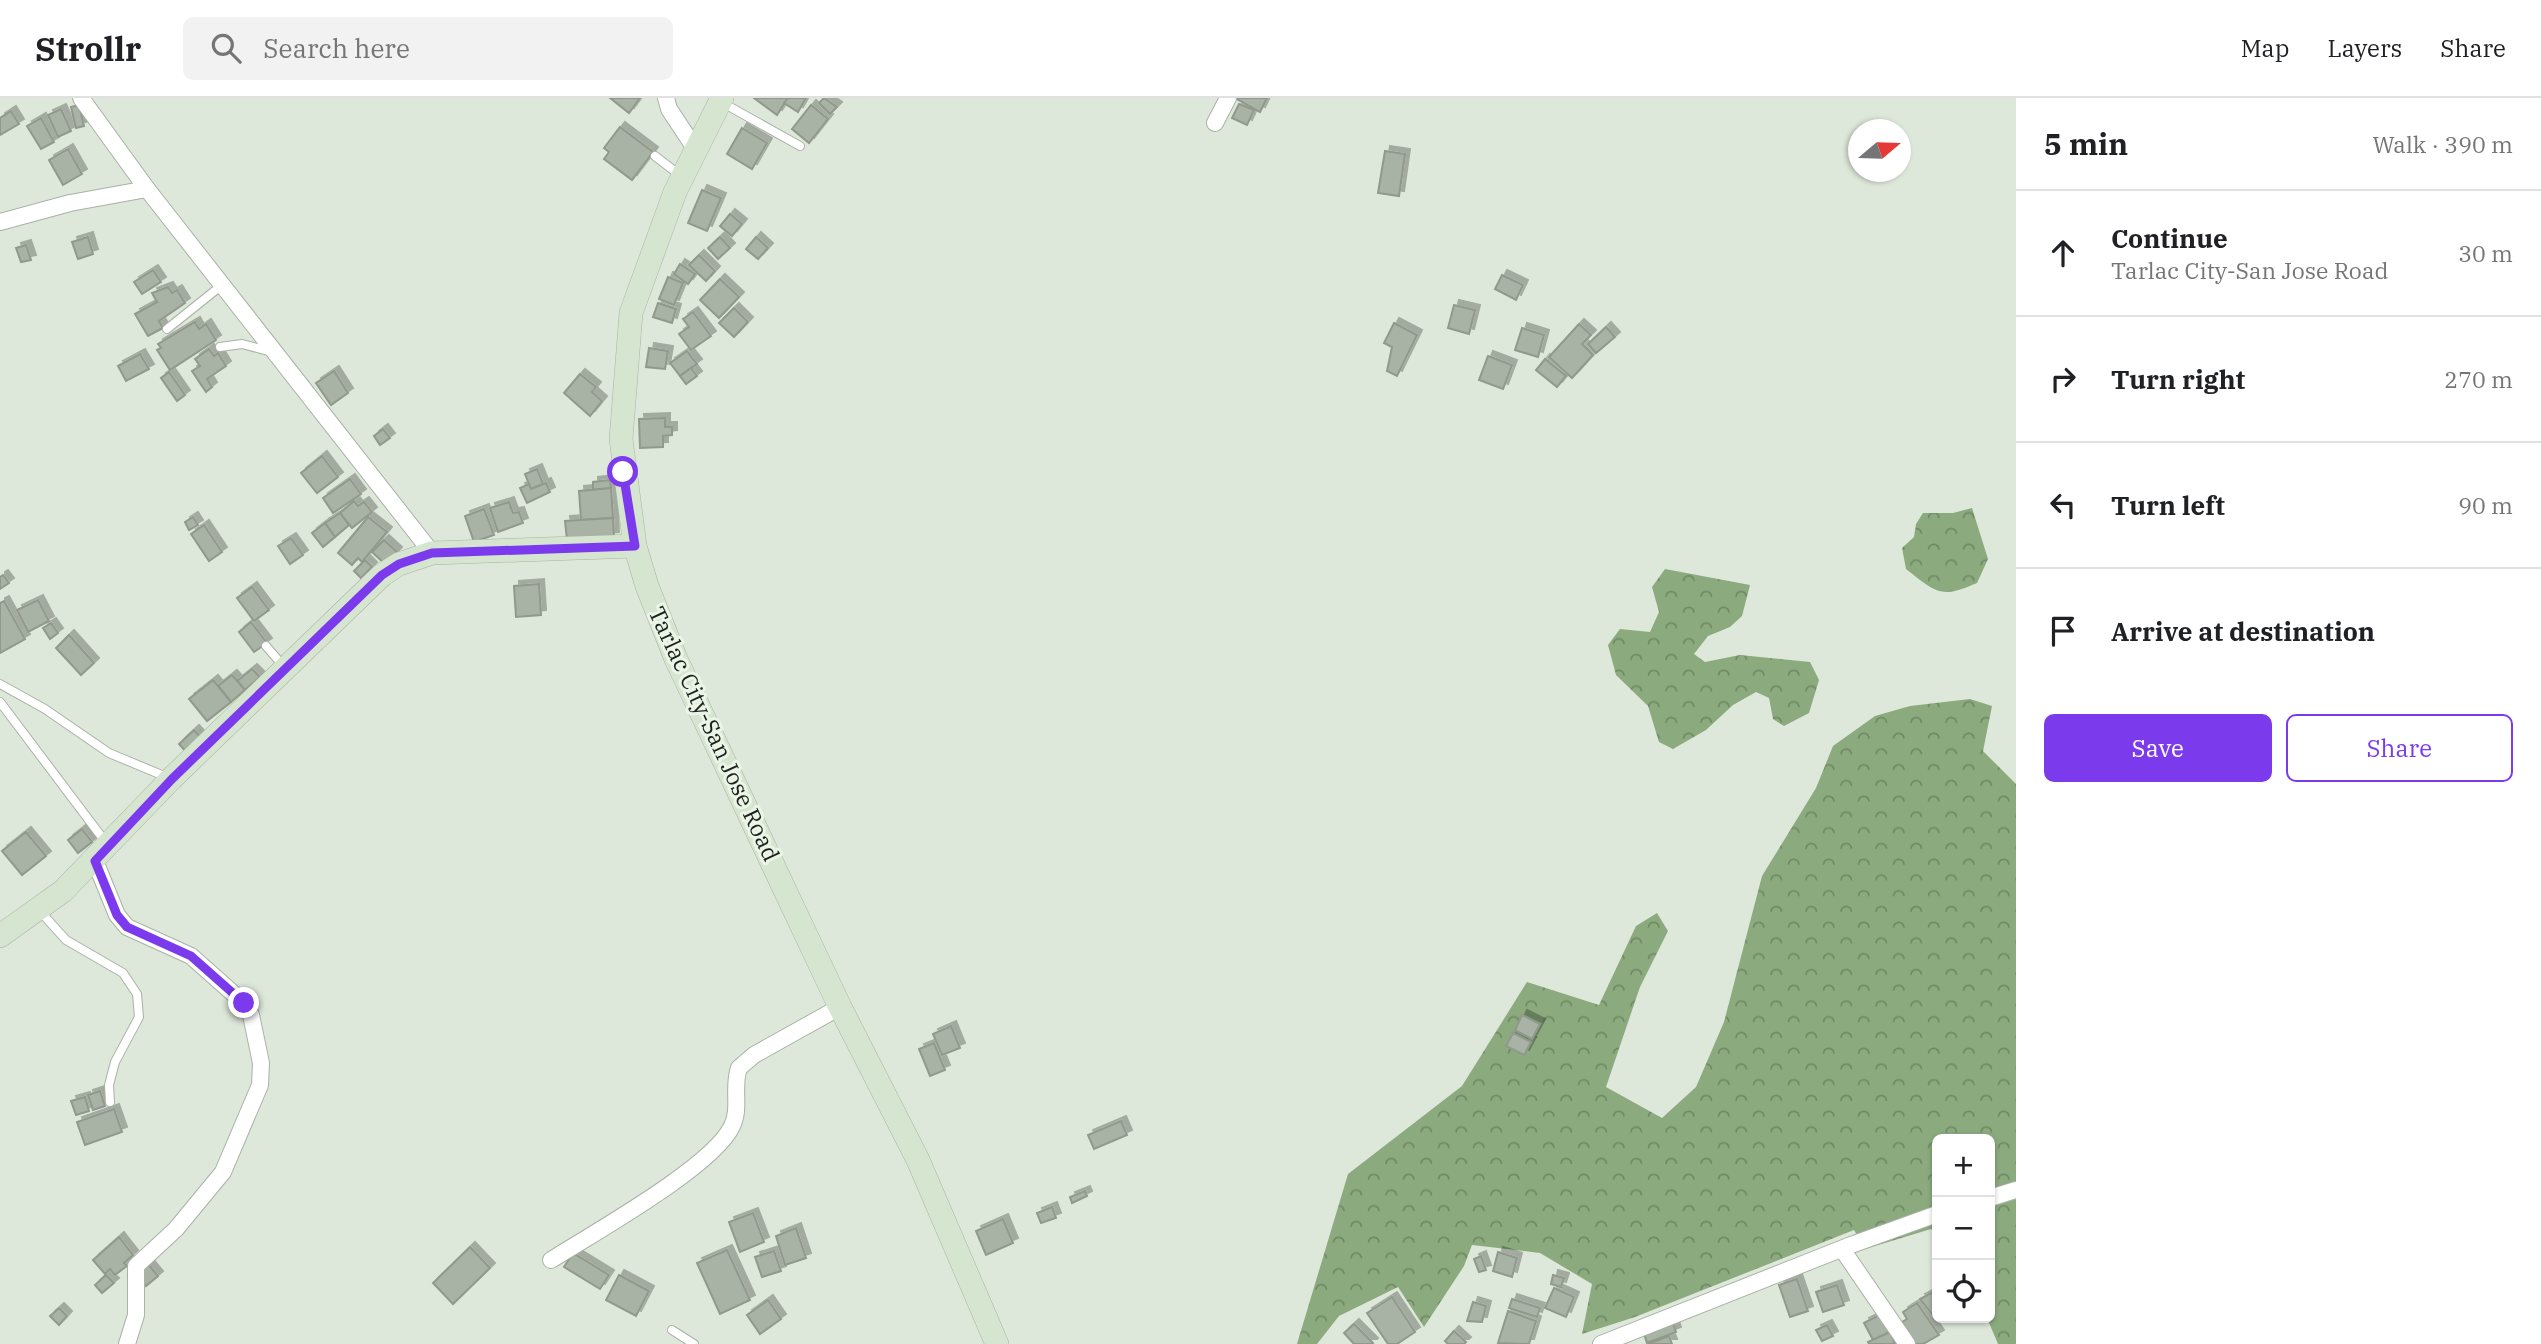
<!DOCTYPE html>
<html lang="en">
<head>
<meta charset="utf-8">
<style>
	body { margin:0; font-family:"IBM Plex Serif",serif; background:#f2f2f2; color:#202124 }
	.controls { position:absolute; right:21px; bottom:21px; display:grid; overflow:hidden; border-radius:10px; box-shadow:0 2px 5px #0004 }
	.controls button { width:63px; height:63px; display:grid; place-items:center; padding:0; border:0; border-bottom:2px solid #e0e0e0; background:#fff; color:#202124; font:35px sans-serif }
	.compass { position:absolute; left:1848px; top:21px; width:63px; height:63px; border-radius:50%; background:#fff; box-shadow:0 2px 5px #0004; rotate:71deg }
	.stop { position:absolute; width:21px; height:21px; margin:-16px; border:5px solid #7c3aed; border-radius:50%; background:#fff }
	.stop.end { background:#7c3aed; border-color:#fff; box-shadow:0 2px 7px #0008 }
	.list { margin:0; padding:0; list-style:none }
	h2 { display:flex; justify-content:space-between; align-items:center; height:91px; margin:0; padding:0 28px; font-size:30px }
	h2 small { font-size:23px; font-weight:400; color:#757577 }
	.list li { display:grid; grid-template-columns:46px 1fr auto; gap:21px; align-items:center; box-sizing:border-box; height:126px; padding:0 28px; border-top:2px solid #e0e0e0 }
	.list b { display:block; font-size:26px; white-space:nowrap }
	.list p { margin:0; font-size:23px; white-space:nowrap; color:#757577 }
	.list em { font-size:23px; font-style:normal; color:#757577 }
	.actions { display:flex; gap:14px; padding:21px 28px }
	.actions a { flex:1; padding:16px 0; border:2px solid #7c3aed; border-radius:10px; text-align:center; font-size:24px; color:#7c3aed }
	.actions .main { background:#7c3aed; color:#fff }
	.icon { flex:none; width:38px; height:38px; fill:none; stroke:currentColor; stroke-width:2; stroke-linecap:round; stroke-linejoin:round }
	.map { position:relative; flex:none; width:2016px; height:1246px; overflow:hidden }
	header { display:flex; align-items:center; gap:42px; box-sizing:border-box; height:98px; padding:0 35px; background:#fff; border-bottom:2px solid #e0e0e0 }
	header strong { font-size:33px }
	nav { display:flex; gap:38px; margin-inline-start:auto; font-size:24px }
	.search { width:490px; height:63px; background:#f2f2f2; display:flex; align-items:center; gap:18px; box-sizing:border-box; padding:0 24px; border-radius:10px; color:#757577; font-size:26px }
	main { display:flex }
	aside { flex:1; background:#fff }
	.map>svg:first-child { display:block }
	.forest { fill:url(#forest-crowns) }
	.building { fill:#a8b2a5; stroke:#90998c; stroke-width:2; filter:url(#shadow) }
	.lines { fill:none; stroke-linecap:round; stroke-linejoin:round }
	.lane-casing { stroke:#a8b2a5; stroke-width:10 }
	.street-casing { stroke:#a8b2a5; stroke-width:18 }
	.secondary-casing { stroke:#a8b2a5; stroke-width:24 }
	.lane { stroke:#fff; stroke-width:8 }
	.street { stroke:#fff; stroke-width:16 }
	.secondary { stroke:#d6e5d0; stroke-width:23 }
	.route { stroke:#7c3aed; stroke-width:9 }
	.labels { text-anchor:middle; stroke-width:6; stroke-linejoin:round; paint-order:stroke }
	.street-label { font-size:23px; fill:#1d211c; stroke:#ebf5e7 }
</style>
</head>
<body>
<header>
<strong>Strollr</strong>
<div class="search"><svg class="icon" aria-label="search" viewBox="0 0 24 24"><circle cx="10" cy="10" r="6"/><path d="M15 15l6 6"/></svg>Search here</div>
<nav><a>Map</a><a>Layers</a><a>Share</a></nav>
</header>
<main>
<div class="map">
<svg width="2016" height="1246" viewBox="0 0 2016 1246">
	<defs>
		<pattern id="forest-crowns" width="20" height="18" patternUnits="userSpaceOnUse" patternTransform="scale(1.75)"><rect width="20" height="18" fill="#8baa7e"/><path d="M2 6a3 3 0 1 1 6 0M12 15a3 3 0 1 1 6 0" fill="none" stroke="#718a66"/></pattern>
		<filter id="shadow"><feDropShadow dx="5" dy="-5" stdDeviation="0" flood-color="#0004"/></filter>
	</defs>
	<rect width="100%" height="100%" fill="#dee8da"/>
	<!-- forest -->
	<g class="forest">
		<path d="M 1972,410 L 1988,461 L 1977,485 C 1940,501 1937,495 1906,471 L 1902,450 L 1914,439 L 1916,426 L 1923,415 L 1953,415 Z"/>
		<path d="M 1665,471 L 1750,487 L 1742,518 L 1730,529 L 1708,538 L 1694,556 L 1705,564 L 1740,557 L 1810,564 L 1819,582 L 1809,615 L 1784,628 L 1773,621 L 1769,600 L 1756,594 L 1733,607 L 1706,632 L 1673,651 L 1659,644 L 1648,608 L 1616,577 L 1608,547 L 1620,531 L 1650,534 L 1659,514 L 1652,489 Z"/>
		<path d="M 1970,601 L 1992,608 L 1983,653 L 2016,686 L 2016,1246 L 1998,1246 L 1987,1220 L 1990,1041 L 1937,1041 L 1937,1137 L 1931,1131 L 1865,1151 L 1854,1132 L 1635,1219 L 1582,1236 L 1592,1186 L 1540,1155 L 1472,1147 L 1464,1168 L 1424,1229 L 1398,1189 L 1339,1218 L 1317,1246 L 1297,1246 L 1348,1076 L 1462,988 L 1527,884 L 1599,907 L 1636,828 L 1657,815 L 1668,833 L 1640,889 L 1606,989 L 1662,1020 L 1696,989 L 1724,924 L 1762,778 L 1816,690 L 1833,648 L 1875,618 L 1910,608 Z"/>
	</g>
	<!-- building -->
	<g class="building">
		<path d="M 610,0 L 640,0 L 629,15 Z"/>
		<path d="M 754,0 L 788,0 L 777,17 Z"/>
		<path d="M 788,0 L 806,0 L 798,14 L 784,5 Z"/>
		<path d="M 824,0 L 837,9 L 830,16 L 819,5 Z"/>
		<path d="M 1235,0 L 1267,0 L 1260,14 Z"/>
		<path d="M 1239,6 L 1254,12 L 1247,27 L 1232,20 Z"/>
		<path d="M 79,7 L 84,28 L 76,30 L 71,9 Z"/>
		<path d="M 811,7 L 828,21 L 809,45 L 792,31 Z"/>
		<path d="M 61,11 L 71,33 L 58,39 L 48,17 Z"/>
		<path d="M 11,13 L 19,26 L 0,37 L 0,20 Z"/>
		<path d="M 41,20 L 54,44 L 41,51 L 27,28 Z"/>
		<path d="M 620,29 L 653,54 L 632,82 L 604,61 L 609,54 L 604,50 Z"/>
		<path d="M 742,30 L 767,45 L 752,71 L 727,56 Z"/>
		<path d="M 68,51 L 82,76 L 63,87 L 49,62 Z"/>
		<path d="M 1385,53 L 1405,56 L 1399,98 L 1378,95 Z"/>
		<path d="M 702,92 L 721,100 L 707,133 L 688,125 Z"/>
		<path d="M 730,116 L 742,126 L 732,138 L 720,128 Z"/>
		<path d="M 88,139 L 93,156 L 78,161 L 72,144 Z"/>
		<path d="M 720,139 L 730,150 L 718,161 L 708,150 Z"/>
		<path d="M 756,139 L 768,150 L 758,161 L 746,151 Z"/>
		<path d="M 26,147 L 31,162 L 21,164 L 16,150 Z"/>
		<path d="M 699,157 L 715,173 L 706,183 L 689,167 Z"/>
		<path d="M 680,166 L 695,176 L 688,186 L 674,176 Z"/>
		<path d="M 153,172 L 161,184 L 142,196 L 134,184 Z"/>
		<path d="M 1502,177 L 1523,187 L 1516,202 L 1495,191 Z"/>
		<path d="M 668,179 L 683,185 L 674,207 L 659,201 Z"/>
		<path d="M 720,181 L 739,199 L 719,220 L 700,202 Z"/>
		<path d="M 168,189 L 172,195 L 177,192 L 185,205 L 159,223 L 163,230 L 148,238 L 135,216 L 157,204 L 152,195 Z"/>
		<path d="M 658,205 L 676,211 L 672,225 L 653,219 Z"/>
		<path d="M 1454,207 L 1475,212 L 1469,236 L 1448,230 Z"/>
		<path d="M 734,210 L 748,224 L 734,239 L 719,225 Z"/>
		<path d="M 693,214 L 711,238 L 691,252 L 679,236 L 689,229 L 683,221 Z"/>
		<path d="M 195,224 L 199,231 L 206,226 L 216,242 L 170,272 L 157,252 L 161,250 L 158,246 Z"/>
		<path d="M 1394,225 L 1417,237 L 1397,278 L 1387,273 L 1392,249 L 1384,245 Z"/>
		<path d="M 1579,226 L 1591,237 L 1582,246 L 1593,257 L 1572,280 L 1549,259 Z"/>
		<path d="M 1606,229 L 1615,239 L 1596,255 L 1588,246 Z"/>
		<path d="M 1522,230 L 1544,237 L 1538,259 L 1515,252 Z"/>
		<path d="M 649,250 L 668,253 L 665,271 L 646,269 Z"/>
		<path d="M 209,251 L 214,258 L 218,255 L 226,268 L 207,281 L 212,289 L 206,294 L 192,273 L 200,268 L 195,261 Z"/>
		<path d="M 687,253 L 697,266 L 680,278 L 670,265 Z"/>
		<path d="M 140,256 L 149,271 L 126,283 L 118,268 Z"/>
		<path d="M 1488,258 L 1512,267 L 1503,291 L 1479,282 Z"/>
		<path d="M 1545,261 L 1566,278 L 1557,289 L 1536,272 Z"/>
		<path d="M 691,270 L 697,278 L 686,286 L 680,278 Z"/>
		<path d="M 334,273 L 348,295 L 331,307 L 316,285 Z"/>
		<path d="M 169,274 L 185,297 L 177,303 L 161,280 Z"/>
		<path d="M 580,276 L 596,289 L 592,294 L 602,303 L 590,318 L 564,295 Z"/>
		<path d="M 665,320 L 665,329 L 672,329 L 672,337 L 663,338 L 663,349 L 640,350 L 639,321 Z"/>
		<path d="M 383,331 L 390,340 L 380,347 L 374,338 Z"/>
		<path d="M 322,358 L 338,379 L 317,395 L 301,375 Z"/>
		<path d="M 537,371 L 543,386 L 531,391 L 525,376 Z"/>
		<path d="M 350,381 L 361,396 L 333,415 L 323,400 Z"/>
		<path d="M 610,382 L 611,390 L 593,392 L 593,384 Z"/>
		<path d="M 546,385 L 550,394 L 527,405 L 520,390 L 529,386 L 531,391 Z"/>
		<path d="M 611,390 L 613,420 L 581,422 L 579,393 Z"/>
		<path d="M 354,403 L 358,408 L 364,404 L 372,414 L 352,430 L 340,415 Z"/>
		<path d="M 509,404 L 513,415 L 519,414 L 523,425 L 498,434 L 490,410 Z"/>
		<path d="M 484,411 L 494,437 L 474,444 L 465,418 Z"/>
		<path d="M 340,415 L 349,427 L 335,439 L 325,425 Z"/>
		<path d="M 193,419 L 198,427 L 189,432 L 185,424 Z"/>
		<path d="M 368,419 L 387,434 L 362,464 L 358,460 L 352,467 L 338,455 Z"/>
		<path d="M 613,420 L 614,439 L 567,442 L 565,423 Z"/>
		<path d="M 325,425 L 335,439 L 323,449 L 312,435 Z"/>
		<path d="M 204,427 L 222,454 L 209,463 L 191,436 Z"/>
		<path d="M 291,440 L 303,457 L 290,466 L 278,448 Z"/>
		<path d="M 384,442 L 397,454 L 385,466 L 372,454 Z"/>
		<path d="M 365,462 L 372,469 L 361,480 L 354,473 Z"/>
		<path d="M 3,477 L 9,485 L 0,491 L 0,479 Z"/>
		<path d="M 539,486 L 541,517 L 516,519 L 514,488 Z"/>
		<path d="M 252,489 L 269,512 L 254,523 L 237,500 Z"/>
		<path d="M 38,502 L 49,523 L 28,534 L 17,512 Z"/>
		<path d="M 4,503 L 25,541 L 0,555 L 0,505 Z"/>
		<path d="M 251,524 L 267,545 L 254,554 L 239,534 Z"/>
		<path d="M 51,525 L 58,535 L 50,541 L 43,530 Z"/>
		<path d="M 69,537 L 94,565 L 81,577 L 56,550 Z"/>
		<path d="M 252,571 L 260,579 L 245,592 L 237,583 Z"/>
		<path d="M 232,577 L 245,592 L 231,604 L 218,588 Z"/>
		<path d="M 213,582 L 231,604 L 207,623 L 189,601 Z"/>
		<path d="M 194,632 L 204,643 L 188,656 L 179,646 Z"/>
		<path d="M 82,731 L 92,744 L 78,755 L 68,742 Z"/>
		<path d="M 26,734 L 46,758 L 22,777 L 2,753 Z"/>
		<path d="M 1522,917 L 1540,926 L 1532,941 L 1515,932 Z"/>
		<path d="M 951,928 L 960,950 L 942,957 L 933,936 Z"/>
		<path d="M 1513,935 L 1531,944 L 1524,957 L 1506,948 Z"/>
		<path d="M 934,945 L 945,972 L 930,978 L 919,951 Z"/>
		<path d="M 100,993 L 105,1008 L 93,1012 L 88,997 Z"/>
		<path d="M 85,999 L 89,1013 L 76,1017 L 71,1003 Z"/>
		<path d="M 114,1011 L 122,1034 L 85,1047 L 77,1024 Z"/>
		<path d="M 1121,1023 L 1127,1037 L 1094,1051 L 1088,1037 Z"/>
		<path d="M 1085,1093 L 1087,1098 L 1072,1105 L 1070,1099 Z"/>
		<path d="M 1052,1109 L 1056,1120 L 1041,1125 L 1037,1115 Z"/>
		<path d="M 753,1115 L 764,1144 L 740,1154 L 729,1124 Z"/>
		<path d="M 1003,1121 L 1013,1145 L 986,1157 L 976,1133 Z"/>
		<path d="M 796,1130 L 806,1160 L 785,1167 L 776,1138 Z"/>
		<path d="M 119,1139 L 133,1157 L 124,1165 L 127,1168 L 115,1177 L 110,1171 L 105,1176 L 93,1162 Z"/>
		<path d="M 470,1149 L 490,1170 L 453,1206 L 433,1185 Z"/>
		<path d="M 727,1152 L 750,1202 L 720,1216 L 697,1165 Z"/>
		<path d="M 774,1153 L 781,1173 L 762,1179 L 755,1159 Z"/>
		<path d="M 1498,1154 L 1517,1160 L 1512,1179 L 1493,1173 Z"/>
		<path d="M 573,1155 L 609,1177 L 600,1191 L 564,1169 Z"/>
		<path d="M 1481,1158 L 1486,1172 L 1479,1174 L 1474,1161 Z"/>
		<path d="M 148,1166 L 158,1178 L 146,1188 L 137,1176 Z"/>
		<path d="M 106,1177 L 114,1185 L 102,1195 L 95,1187 Z"/>
		<path d="M 619,1177 L 649,1193 L 636,1218 L 606,1202 Z"/>
		<path d="M 1553,1177 L 1564,1180 L 1561,1189 L 1551,1186 Z"/>
		<path d="M 1797,1181 L 1808,1213 L 1790,1219 L 1779,1187 Z"/>
		<path d="M 1837,1187 L 1844,1207 L 1823,1214 L 1816,1194 Z"/>
		<path d="M 1554,1190 L 1574,1199 L 1566,1219 L 1545,1210 Z"/>
		<path d="M 1933,1194 L 1937,1198 L 1937,1214 L 1932,1216 L 1920,1201 Z"/>
		<path d="M 1392,1199 L 1415,1234 L 1397,1246 L 1388,1246 L 1367,1215 Z"/>
		<path d="M 1512,1201 L 1540,1210 L 1537,1219 L 1509,1210 Z"/>
		<path d="M 768,1202 L 781,1221 L 760,1236 L 747,1217 Z"/>
		<path d="M 1473,1204 L 1486,1208 L 1482,1224 L 1467,1223 Z"/>
		<path d="M 1917,1205 L 1939,1237 L 1923,1246 L 1915,1246 L 1902,1224 L 1907,1221 L 1903,1214 Z"/>
		<path d="M 59,1210 L 67,1218 L 59,1227 L 50,1218 Z"/>
		<path d="M 1508,1213 L 1536,1223 L 1529,1246 L 1498,1245 Z"/>
		<path d="M 1881,1216 L 1890,1234 L 1873,1242 L 1864,1225 Z"/>
		<path d="M 1673,1225 L 1676,1234 L 1647,1245 L 1644,1236 Z"/>
		<path d="M 1354,1226 L 1373,1245 L 1372,1246 L 1354,1246 L 1344,1235 Z"/>
		<path d="M 1827,1227 L 1833,1238 L 1822,1243 L 1816,1232 Z"/>
		<path d="M 1454,1233 L 1466,1244 L 1464,1246 L 1448,1246 L 1445,1243 Z"/>
		<path d="M 1890,1234 L 1895,1246 L 1869,1246 L 1868,1244 Z"/>
		<path d="M 1669,1238 L 1672,1246 L 1648,1246 Z"/>
	</g>
	<g class="lines">
		<defs>
			<g id="lane">
				<path d="M 723,5 L 800,48"/>
				<path d="M 655,58 L 681,78"/>
				<path d="M 167,231 L 222,187"/>
				<path d="M 220,249 L 242,246 L 272,254"/>
				<path d="M 266,548 L 285,570"/>
				<path d="M 0,586 L 45,611 L 109,655 L 169,680"/>
				<path d="M 0,604 L 107,746"/>
				<path d="M 39,812 L 66,842 L 123,875 L 137,896 L 139,919 L 115,964 L 109,987 L 110,1004"/>
				<path d="M 672,1232 L 694,1246"/>
			</g>
			<g id="street">
				<path d="M 81,0 L 147,91 L 432,455"/>
				<path d="M 666,0 L 669,11 L 696,52"/>
				<path d="M 1215,25 L 1228,0"/>
				<path d="M 0,124 L 70,105 L 147,91"/>
				<path d="M 95,763 L 117,817 L 127,829 L 191,858 L 244,905 L 251,917 L 261,965 L 260,987 L 223,1074 L 176,1131 L 136,1168 L 136,1217 L 127,1246"/>
				<path d="M 1990,1100 L 2016,1092"/>
				<path d="M 1842,1151 L 1907,1246"/>
				<path d="M 551,1162 C 592,1136 714,1068 732,1028 C 741,1010 732,989 739,970 L 754,957 L 840,909"/>
				<path d="M 1601,1246 L 1851,1147 L 1937,1116"/>
			</g>
			<g id="secondary">
				<path d="M 722,0 L 675,94 L 631,215 L 621,341 L 635,448 L 647,488 L 676,561 L 840,909 L 918,1062 L 997,1246"/>
				<path d="M 0,838 L 63,793 L 171,681 L 382,477 L 399,466 L 432,455 L 635,448"/>
			</g>
		</defs>
		<!-- lane casing -->
		<use href="#lane" class="lane-casing"/>
		<!-- street casing -->
		<use href="#street" class="street-casing"/>
		<!-- secondary casing -->
		<use href="#secondary" class="secondary-casing"/>
		<!-- lane -->
		<use href="#lane" class="lane"/>
		<!-- street -->
		<use href="#street" class="street"/>
		<!-- secondary -->
		<use href="#secondary" class="secondary"/>
	</g>
	<g class="lines">
		<!-- route -->
		<path class="route" d="M 244,905 L 191,858 L 127,829 L 117,817 L 95,763 L 172,681 L 382,477 L 399,466 L 432,455 L 635,448 L 623,374"/>
	</g>
	<g class="labels">
		<!-- street labels -->
		<g class="street-label">
			<text transform="translate(714 636) rotate(65)" y="8">Tarlac City-San Jose Road</text>
		</g>
	</g>
</svg>
<div class="controls">
<button>+</button>
<button>−</button>
<button><svg class="icon" aria-label="locate" viewBox="0 0 24 24"><circle cx="12" cy="12" r="6"/><path d="M12 2v4M12 18v4M2 12h4M18 12h4"/></svg></button>
</div>
<svg class="compass" viewBox="-18 -18 36 36"><path d="M0-13l5 13h-10z" fill="#e53935"/><path d="M0 13l5-13h-10z" fill="#757577"/></svg>
<div class="stop" style="left:623px;top:374px"></div>
<div class="stop end" style="left:244px;top:905px"></div>
</div>
<aside>
<h2>5 min<small>Walk · 390 m</small></h2>
<ul class="list">
<li><svg class="icon" aria-label="ahead" viewBox="0 0 24 24"><path d="M12 20V5M6 11l6-6 6 6"/></svg><div><b>Continue</b><p>Tarlac City-San Jose Road</p></div><em>30 m</em></li>
<li><svg class="icon" aria-label="right" viewBox="0 0 24 24"><path d="M7 20v-9h11M14 6l5 5-5 5"/></svg><div><b>Turn right</b></div><em>270 m</em></li>
<li><svg class="icon" aria-label="left" viewBox="0 0 24 24"><path d="M17 20v-9H6M10 6l-5 5 5 5"/></svg><div><b>Turn left</b></div><em>90 m</em></li>
<li><svg class="icon" aria-label="arrive" viewBox="0 0 24 24"><path d="M6 21V4h12l-3 4 3 4H6"/></svg><div><b>Arrive at destination</b></div></li>
</ul>
<div class="actions"><a class="main">Save</a><a>Share</a></div>
</aside>
</main>
</body>
</html>
